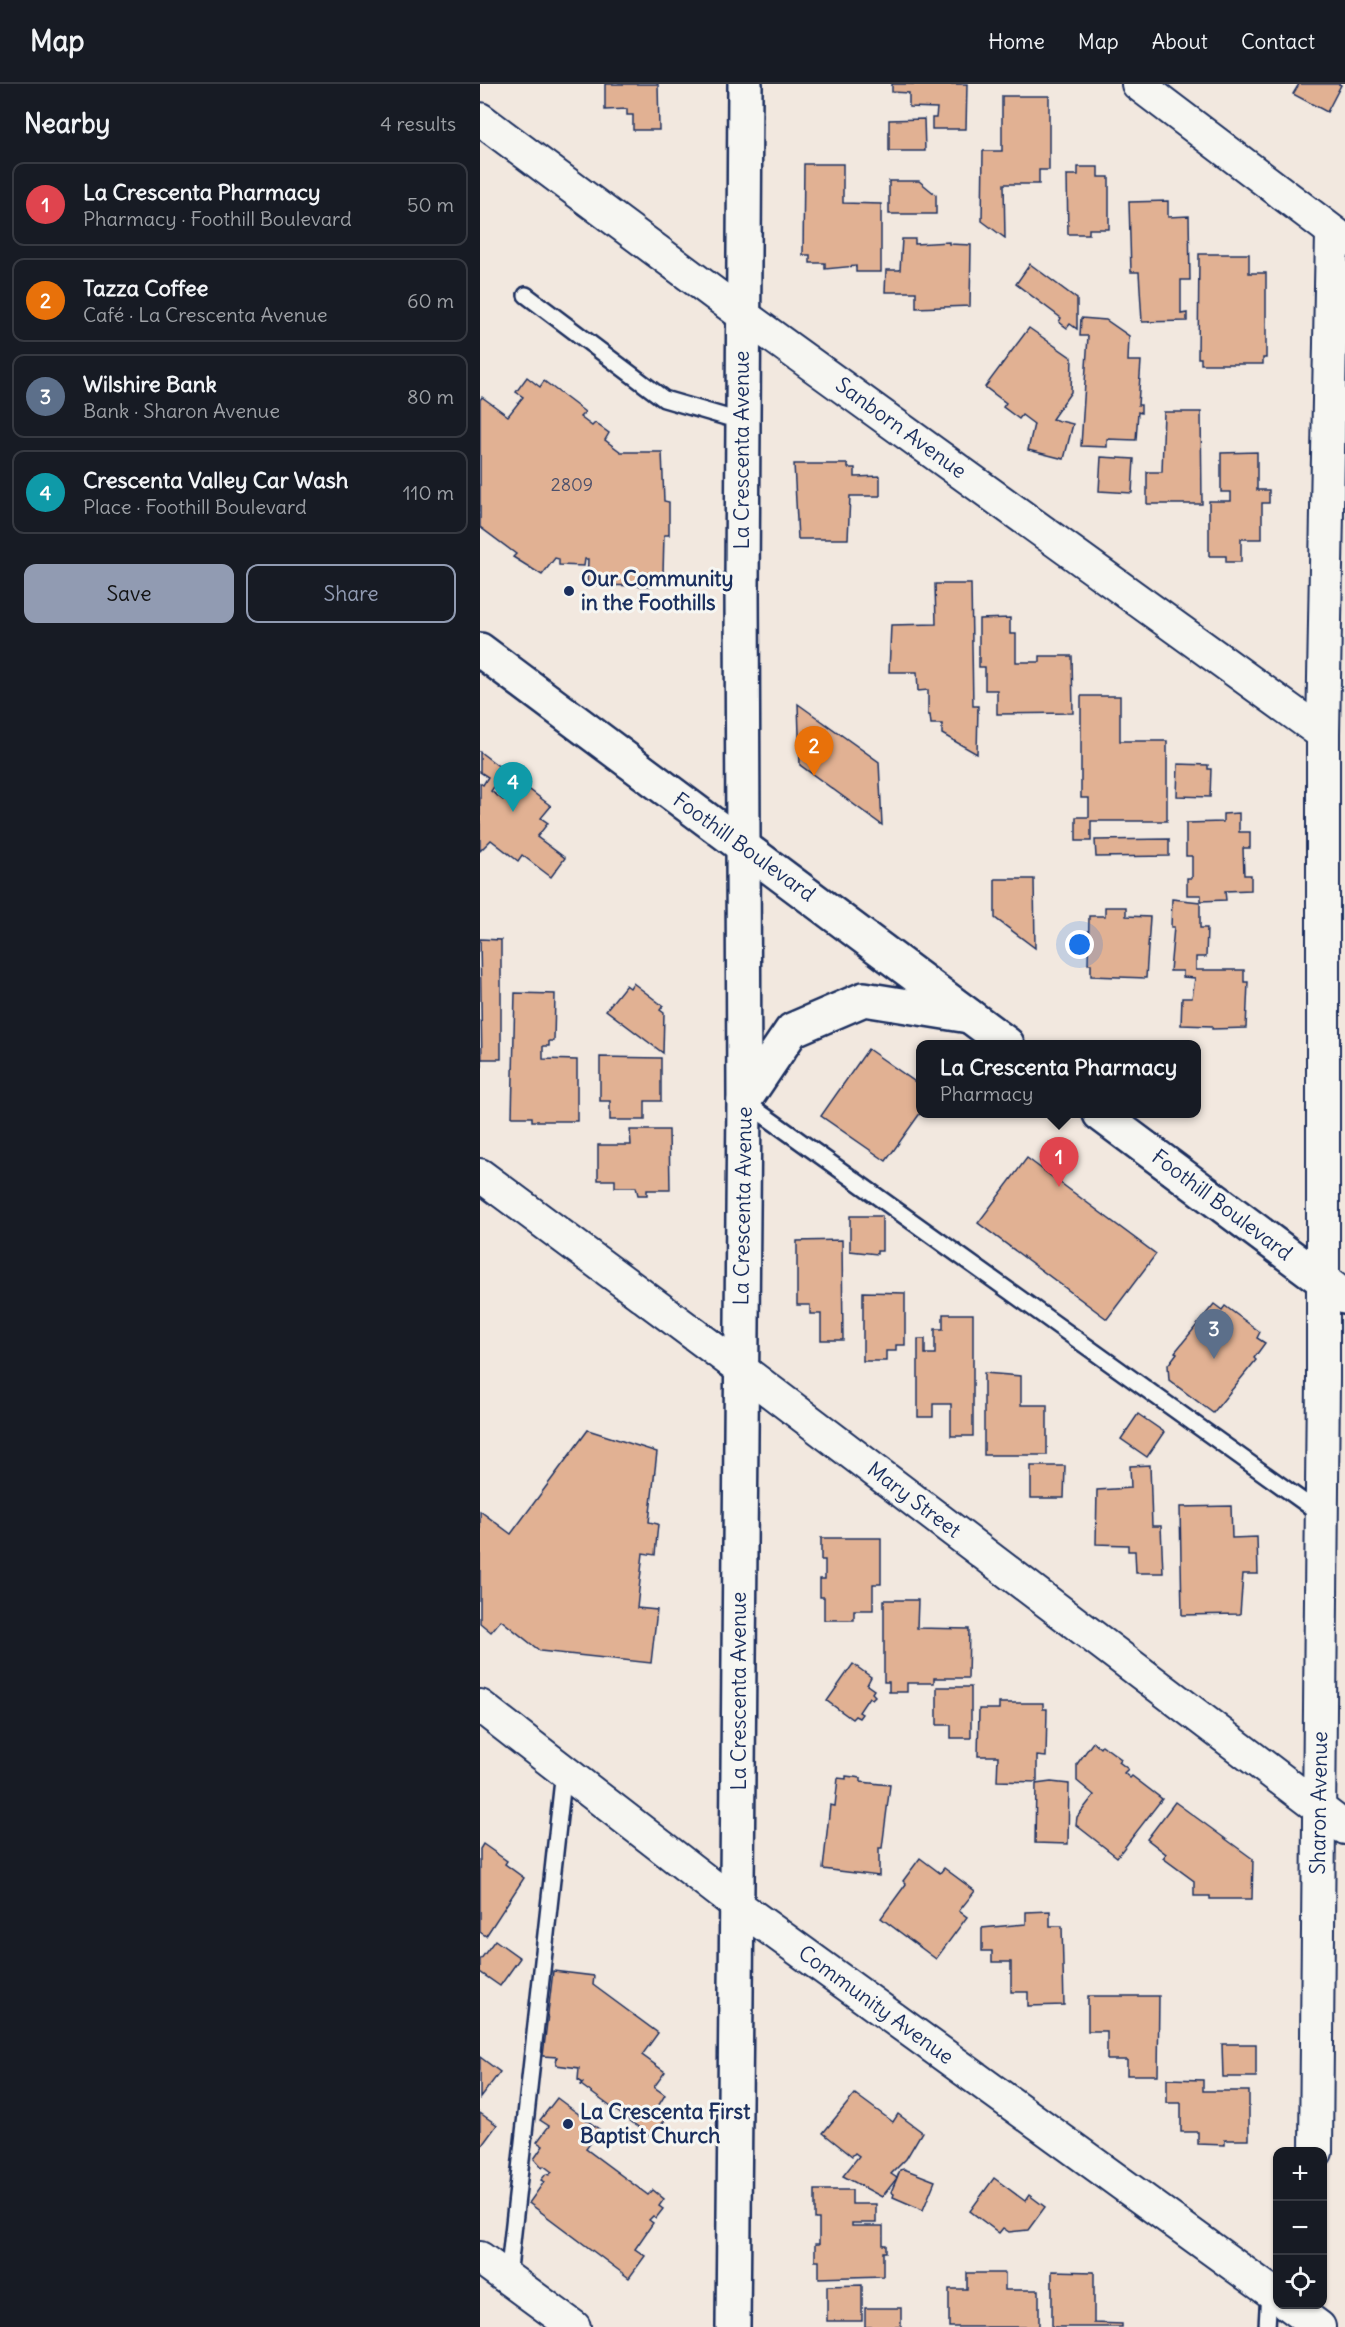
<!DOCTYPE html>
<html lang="en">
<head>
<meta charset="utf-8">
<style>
	body { margin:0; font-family:Delius,sans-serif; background:#20242c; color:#f1f3f6 }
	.controls { position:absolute; right:18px; bottom:18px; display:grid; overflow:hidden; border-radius:12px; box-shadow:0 2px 4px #0004 }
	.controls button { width:54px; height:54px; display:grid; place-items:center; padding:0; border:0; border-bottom:2px solid #363941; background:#171b24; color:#f1f3f6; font:30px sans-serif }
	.you { position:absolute; left:600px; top:861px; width:21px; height:21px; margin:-15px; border:4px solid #fff; border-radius:50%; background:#1a73e8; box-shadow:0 0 0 9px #1a73e833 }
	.badge { display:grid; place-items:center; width:39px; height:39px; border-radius:50%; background:#919bb2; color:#fff; font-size:20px; font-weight:700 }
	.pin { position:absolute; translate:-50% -50px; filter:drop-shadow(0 2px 3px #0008) }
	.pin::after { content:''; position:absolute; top:32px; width:21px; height:18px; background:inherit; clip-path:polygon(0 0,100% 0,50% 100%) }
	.popup { position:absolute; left:436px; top:956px; width:285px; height:78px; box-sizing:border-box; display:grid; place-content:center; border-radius:12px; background:#171b24; filter:drop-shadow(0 2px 4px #0005); font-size:20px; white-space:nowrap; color:#9ea1a6 }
	.popup b { font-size:22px; color:#f1f3f6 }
	.popup::after { content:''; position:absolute; left:50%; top:100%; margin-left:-12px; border:12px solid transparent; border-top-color:#171b24 }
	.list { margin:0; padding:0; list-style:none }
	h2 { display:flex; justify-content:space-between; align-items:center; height:78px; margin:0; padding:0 24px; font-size:26px }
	h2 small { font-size:20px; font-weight:400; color:#9ea1a6 }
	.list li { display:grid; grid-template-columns:39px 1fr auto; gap:18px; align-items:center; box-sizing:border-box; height:84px; margin:0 12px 12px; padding:0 12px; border:2px solid #363941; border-radius:12px }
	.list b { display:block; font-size:22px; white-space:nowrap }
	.list p { margin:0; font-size:20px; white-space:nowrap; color:#9ea1a6 }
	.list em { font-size:20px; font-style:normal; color:#9ea1a6 }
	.actions { display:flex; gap:12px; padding:18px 24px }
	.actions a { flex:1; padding:14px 0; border:2px solid #919bb2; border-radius:12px; text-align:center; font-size:21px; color:#919bb2 }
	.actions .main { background:#919bb2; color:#111 }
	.icon { flex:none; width:33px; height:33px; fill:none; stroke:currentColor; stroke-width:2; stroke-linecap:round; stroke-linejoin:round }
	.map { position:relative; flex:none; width:865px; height:2243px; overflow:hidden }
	header { display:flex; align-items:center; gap:36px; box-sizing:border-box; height:84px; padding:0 30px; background:#171b24; border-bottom:2px solid #363941 }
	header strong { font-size:28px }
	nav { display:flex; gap:33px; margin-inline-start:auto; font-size:21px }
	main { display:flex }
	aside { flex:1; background:#171b24 }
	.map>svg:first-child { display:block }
	.building { fill:#e1b193; stroke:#1b2f5e; stroke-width:1.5; fill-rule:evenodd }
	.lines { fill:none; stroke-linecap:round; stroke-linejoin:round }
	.lane-casing { stroke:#1b2f5e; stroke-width:20 }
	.street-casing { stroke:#1b2f5e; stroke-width:36 }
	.secondary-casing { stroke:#1b2f5e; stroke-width:38 }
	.primary-casing { stroke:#1b2f5e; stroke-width:38 }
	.lane { stroke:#f6f6f2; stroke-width:15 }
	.street { stroke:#f6f6f2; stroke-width:32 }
	.secondary { stroke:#f6f6f2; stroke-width:33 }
	.primary { stroke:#f6f6f2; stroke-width:33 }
	.poi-dot { fill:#1b2f5e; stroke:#f6f6f2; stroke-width:2 }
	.labels { text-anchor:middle; stroke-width:6; stroke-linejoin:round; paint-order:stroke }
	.number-label { font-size:18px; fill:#4c506b }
	.street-label { font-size:21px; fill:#1b2f5e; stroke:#f6f6f2 }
	.poi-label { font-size:21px; font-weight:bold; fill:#1b2f5e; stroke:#f6f6f2; text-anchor:start }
</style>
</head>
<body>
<header>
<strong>Map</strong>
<nav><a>Home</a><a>Map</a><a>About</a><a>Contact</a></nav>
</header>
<main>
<aside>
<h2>Nearby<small>4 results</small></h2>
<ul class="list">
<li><span class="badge" style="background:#e0444e">1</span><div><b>La Crescenta Pharmacy</b><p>Pharmacy · Foothill Boulevard</p></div><em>50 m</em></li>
<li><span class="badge" style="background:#e8710a">2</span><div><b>Tazza Coffee</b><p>Café · La Crescenta Avenue</p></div><em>60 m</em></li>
<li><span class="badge" style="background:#5c6f8a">3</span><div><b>Wilshire Bank</b><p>Bank · Sharon Avenue</p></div><em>80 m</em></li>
<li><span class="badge" style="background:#0f9aa8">4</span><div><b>Crescenta Valley Car Wash</b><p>Place · Foothill Boulevard</p></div><em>110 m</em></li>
</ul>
<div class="actions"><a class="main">Save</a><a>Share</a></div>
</aside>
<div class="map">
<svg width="865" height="2243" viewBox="0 0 865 2243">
	<rect width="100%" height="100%" fill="#f2e8df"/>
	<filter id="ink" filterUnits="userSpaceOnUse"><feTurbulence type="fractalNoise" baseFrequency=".0167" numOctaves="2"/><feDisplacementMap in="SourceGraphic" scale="12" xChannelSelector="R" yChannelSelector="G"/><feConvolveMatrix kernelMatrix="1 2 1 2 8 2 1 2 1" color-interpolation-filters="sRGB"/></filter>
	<g filter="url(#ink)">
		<!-- building -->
		<g class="building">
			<path d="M 125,0 L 178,0 L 179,46 L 153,46 L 153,31 L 147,31 L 147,25 L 125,26 Z"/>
			<path d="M 412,0 L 487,0 L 486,45 L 452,45 L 452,34 L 456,34 L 457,24 L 429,23 L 429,9 L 412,8 Z"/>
			<path d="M 819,0 L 859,0 L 861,1 L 847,28 L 813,10 Z"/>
			<path d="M 522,12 L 569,12 L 569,86 L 559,86 L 559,100 L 524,100 L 525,154 L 502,137 L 503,67 L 522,67 Z"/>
			<path d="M 444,35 L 445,67 L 409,67 L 409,36 Z"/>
			<path d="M 324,80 L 363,80 L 363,119 L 401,120 L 401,188 L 376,188 L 376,182 L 345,185 L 345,179 L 330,179 L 330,171 L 323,171 Z"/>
			<path d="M 598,83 L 618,83 L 618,93 L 629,93 L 629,145 L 609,145 L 609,150 L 588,150 L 587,91 L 598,91 Z"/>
			<path d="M 409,97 L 439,97 L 456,111 L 456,130 L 409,130 Z"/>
			<path d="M 688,117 L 688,133 L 709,132 L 710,196 L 701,196 L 701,230 L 707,229 L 707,237 L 662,238 L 659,188 L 651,188 L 649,118 Z"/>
			<path d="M 422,155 L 435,155 L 435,160 L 469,158 L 469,160 L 491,161 L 490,222 L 436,224 L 436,208 L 405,208 L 406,186 L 420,186 Z"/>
			<path d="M 719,170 L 769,170 L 769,189 L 786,189 L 786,274 L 783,274 L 783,280 L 721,280 L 721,274 L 718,274 Z"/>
			<path d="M 550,180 L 597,215 L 597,245 L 590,240 L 587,244 L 579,238 L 581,234 L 536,200 Z"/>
			<path d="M 601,234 L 626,236 L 649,252 L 648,277 L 661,277 L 658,321 L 661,321 L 661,329 L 658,328 L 656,356 L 627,355 L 627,363 L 601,362 L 608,252 L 600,252 Z"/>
			<path d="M 549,244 L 592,274 L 591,308 L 572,335 L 593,340 L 584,375 L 548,366 L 554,340 L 542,331 L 539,335 L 523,323 L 526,319 L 505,303 Z"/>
			<path d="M 47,293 L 60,303 L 64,297 L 105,328 L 100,333 L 112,342 L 115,339 L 129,349 L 125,356 L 141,368 L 182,368 L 184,417 L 189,418 L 189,451 L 184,451 L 183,490 L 173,490 L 173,502 L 107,501 L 108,475 L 105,475 L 104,482 L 79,481 L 79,475 L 75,474 L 62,491 L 33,473 L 36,470 L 0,443 L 0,316 L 2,313 L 28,332 L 43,313 L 36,308 Z"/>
			<path d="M 684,328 L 721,328 L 722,420 L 667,420 L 667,388 L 682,388 Z"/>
			<path d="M 777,368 L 777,406 L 789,406 L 789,419 L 782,419 L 782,455 L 761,455 L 761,478 L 746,478 L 746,472 L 729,472 L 729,417 L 751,417 L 751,408 L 741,408 L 741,369 Z"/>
			<path d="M 621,373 L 654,375 L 652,409 L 619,407 Z"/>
			<path d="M 314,380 L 368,380 L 368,384 L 375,384 L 375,393 L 400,392 L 400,412 L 370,412 L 368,455 L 318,455 Z"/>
			<path d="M 455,500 L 491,500 L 493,622 L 498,622 L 497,670 L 462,650 L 462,640 L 451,640 L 450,631 L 448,631 L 448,606 L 438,607 L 437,588 L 409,588 L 411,541 L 456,540 Z"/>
			<path d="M 530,534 L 530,550 L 536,550 L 536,578 L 560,578 L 560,572 L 592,572 L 593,629 L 517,630 L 517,606 L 505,606 L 505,583 L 499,583 L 499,535 Z"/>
			<path d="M 601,612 L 640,612 L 640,657 L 687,657 L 687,737 L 611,737 L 611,757 L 596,757 L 596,733 L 609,733 L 609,714 L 601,714 Z"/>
			<path d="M 318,620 L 399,678 L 402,741 L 320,681 Z"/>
			<path d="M 0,668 L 71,722 L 61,734 L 68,739 L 57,753 L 85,774 L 71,793 L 42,771 L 38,777 L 11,756 L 0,767 L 0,699 L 3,701 L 8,693 L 0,688 ZM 16,700 L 28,709 L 23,716 L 11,707 Z"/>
			<path d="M 698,680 L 728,681 L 728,685 L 731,685 L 730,713 L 697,712 Z"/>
			<path d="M 759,729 L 759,748 L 770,748 L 770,764 L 763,764 L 764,791 L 771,791 L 771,806 L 745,807 L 746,816 L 721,817 L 721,811 L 707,811 L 707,794 L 712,794 L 712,772 L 706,772 L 706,739 L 743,738 L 743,730 Z"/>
			<path d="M 689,755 L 689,772 L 616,773 L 615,756 Z"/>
			<path d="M 515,795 L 554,795 L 555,864 L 515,834 Z"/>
			<path d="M 692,815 L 720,818 L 720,844 L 727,844 L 726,873 L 716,873 L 716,886 L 764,886 L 764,898 L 768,898 L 766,944 L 732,945 L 732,942 L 701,941 L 702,914 L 712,914 L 715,894 L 703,893 L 703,887 L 690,887 L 694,843 L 691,843 Z"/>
			<path d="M 625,823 L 646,823 L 646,832 L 670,833 L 666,894 L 611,892 L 611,880 L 608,880 L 609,832 L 625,832 Z"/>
			<path d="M 0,855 L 21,856 L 21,975 L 2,975 L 2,983 Z"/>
			<path d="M 153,899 L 183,922 L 180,926 L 184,929 L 183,969 L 126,926 L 146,901 L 150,904 Z"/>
			<path d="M 35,909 L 75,910 L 74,957 L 69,957 L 69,962 L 63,962 L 63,975 L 97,976 L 97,1037 L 52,1037 L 52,1033 L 32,1033 Z"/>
			<path d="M 388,965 L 441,1002 L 441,1028 L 406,1077 L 341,1032 Z"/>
			<path d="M 120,973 L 181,974 L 181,1017 L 165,1017 L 165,1036 L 130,1036 L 130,1017 L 120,1017 Z"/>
			<path d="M 150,1046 L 189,1046 L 190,1106 L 167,1106 L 167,1111 L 158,1111 L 156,1103 L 135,1103 L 135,1096 L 118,1096 L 118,1061 L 151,1061 Z"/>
			<path d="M 547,1074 L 676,1170 L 627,1235 L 498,1139 Z"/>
			<path d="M 370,1132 L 402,1132 L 402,1167 L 397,1167 L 397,1170 L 370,1167 Z"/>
			<path d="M 362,1156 L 363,1256 L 341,1256 L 341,1230 L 330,1230 L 330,1221 L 317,1221 L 317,1157 Z"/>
			<path d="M 383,1208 L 425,1209 L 425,1261 L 416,1261 L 416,1267 L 406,1267 L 406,1277 L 383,1277 Z"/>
			<path d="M 734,1220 L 742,1226 L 745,1222 L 780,1248 L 777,1254 L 785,1259 L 774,1274 L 776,1276 L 733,1329 L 689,1296 L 688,1281 L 697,1269 L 695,1268 Z"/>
			<path d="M 463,1230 L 493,1230 L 493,1352 L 471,1352 L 471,1320 L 453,1320 L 453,1333 L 438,1333 L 438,1255 L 445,1255 L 445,1270 L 455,1270 L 455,1245 L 463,1245 Z"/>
			<path d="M 504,1289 L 541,1292 L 541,1321 L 567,1321 L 567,1371 L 504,1371 Z"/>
			<path d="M 658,1330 L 684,1348 L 667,1373 L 641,1355 Z"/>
			<path d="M 108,1346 L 177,1368 L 169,1438 L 178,1440 L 175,1471 L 163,1469 L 157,1524 L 177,1526 L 171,1579 L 60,1567 L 21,1536 L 11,1548 L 0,1539 L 0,1427 L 31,1450 Z"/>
			<path d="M 670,1381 L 672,1442 L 681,1442 L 683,1489 L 656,1489 L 655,1467 L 648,1467 L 648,1461 L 616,1460 L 617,1406 L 651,1404 L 650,1382 Z"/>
			<path d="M 551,1382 L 585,1382 L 584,1414 L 551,1414 Z"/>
			<path d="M 751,1422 L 752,1454 L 777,1453 L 778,1490 L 763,1490 L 760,1530 L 702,1531 L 700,1423 Z"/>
			<path d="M 341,1454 L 401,1454 L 401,1500 L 393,1500 L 393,1526 L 374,1526 L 374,1536 L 344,1536 L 344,1513 L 340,1513 L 340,1495 L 345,1495 L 345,1476 L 341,1476 Z"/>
			<path d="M 404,1516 L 438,1516 L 437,1544 L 489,1545 L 488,1594 L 454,1594 L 454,1599 L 427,1599 L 427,1608 L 409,1608 L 409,1598 L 404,1598 Z"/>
			<path d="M 373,1580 L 391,1593 L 387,1601 L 394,1606 L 392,1609 L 395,1612 L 392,1615 L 389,1613 L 379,1628 L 382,1630 L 379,1634 L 375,1632 L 372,1635 L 347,1617 Z"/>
			<path d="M 457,1603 L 491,1603 L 491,1654 L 471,1654 L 471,1641 L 457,1641 Z"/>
			<path d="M 519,1619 L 563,1619 L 563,1625 L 567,1625 L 566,1673 L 557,1672 L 557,1698 L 517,1697 L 518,1672 L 498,1672 L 499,1625 L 519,1625 Z"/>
			<path d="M 613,1658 L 620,1664 L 622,1661 L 641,1675 L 639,1678 L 648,1685 L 644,1689 L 650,1694 L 652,1692 L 682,1715 L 637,1773 L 596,1741 L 597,1733 L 614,1711 L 597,1697 L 597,1680 Z"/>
			<path d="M 366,1692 L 381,1694 L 381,1698 L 410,1701 L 402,1764 L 399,1764 L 399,1792 L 343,1785 L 350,1721 L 355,1722 L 358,1694 L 366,1695 Z"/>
			<path d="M 571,1698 L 589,1700 L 588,1760 L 555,1759 L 556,1700 Z"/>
			<path d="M 695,1718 L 773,1775 L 772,1815 L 730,1815 L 730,1812 L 714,1812 L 714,1797 L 683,1774 L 686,1770 L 667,1755 Z"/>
			<path d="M 3,1760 L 27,1777 L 25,1780 L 44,1794 L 6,1852 L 0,1848 L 0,1765 Z"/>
			<path d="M 440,1774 L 460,1789 L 464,1784 L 495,1807 L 479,1827 L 487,1833 L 456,1875 L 401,1834 L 426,1800 L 423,1797 Z"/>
			<path d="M 570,1827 L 570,1842 L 582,1842 L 584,1921 L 548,1922 L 548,1908 L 531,1908 L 531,1878 L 512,1878 L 512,1867 L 502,1867 L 502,1844 L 546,1840 L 546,1828 Z"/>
			<path d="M 15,1856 L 40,1874 L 20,1902 L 0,1888 L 0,1876 Z"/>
			<path d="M 73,1887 L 114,1892 L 113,1901 L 178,1949 L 162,1971 L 185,1988 L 174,2003 L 185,2011 L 177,2024 L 182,2028 L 179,2032 L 185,2036 L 172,2053 L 101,2001 L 103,1999 L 98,1996 L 99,1984 L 76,1981 L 77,1973 L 63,1972 Z"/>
			<path d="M 608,1912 L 679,1912 L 678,1991 L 647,1991 L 647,1976 L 627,1976 L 627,1947 L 608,1947 Z"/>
			<path d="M 742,1960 L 776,1960 L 776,1993 L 743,1993 Z"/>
			<path d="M 0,1973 L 20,1988 L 0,2014 Z"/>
			<path d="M 687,1995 L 723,1996 L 723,2007 L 769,2007 L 769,2056 L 745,2056 L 745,2061 L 718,2060 L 718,2048 L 701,2048 L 701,2019 L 687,2019 Z"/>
			<path d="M 375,2010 L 413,2038 L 418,2030 L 442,2048 L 426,2075 L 411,2090 L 417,2094 L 402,2113 L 363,2092 L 379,2072 L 375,2069 L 372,2072 L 343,2049 Z"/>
			<path d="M 77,2014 L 120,2046 L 106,2065 L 168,2111 L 173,2106 L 184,2115 L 179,2122 L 183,2125 L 176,2134 L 173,2132 L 169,2136 L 173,2139 L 155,2165 L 165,2172 L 149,2194 L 49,2119 L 64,2098 L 61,2096 L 66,2090 L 69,2091 L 72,2088 L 64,2082 L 62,2084 L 54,2075 L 63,2062 L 57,2058 L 69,2042 L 60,2036 Z"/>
			<path d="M 0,2029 L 17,2041 L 0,2064 Z"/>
			<path d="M 424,2085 L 455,2097 L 443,2126 L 413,2113 L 414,2110 L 411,2108 L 417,2094 L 420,2086 Z"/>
			<path d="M 514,2094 L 545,2117 L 549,2111 L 565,2123 L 548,2146 L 529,2148 L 523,2144 L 519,2149 L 490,2127 Z"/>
			<path d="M 335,2106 L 372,2106 L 372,2120 L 396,2120 L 396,2139 L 372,2139 L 372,2142 L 403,2142 L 403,2161 L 406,2161 L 406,2168 L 403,2168 L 403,2192 L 339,2194 L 339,2177 L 335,2177 L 335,2160 L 339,2160 L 339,2135 L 335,2135 Z"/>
			<path d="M 572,2187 L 614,2188 L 614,2239 L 642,2240 L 642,2243 L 572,2243 Z"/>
			<path d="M 487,2189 L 525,2189 L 525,2206 L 559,2206 L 559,2243 L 469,2243 L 469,2205 L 487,2205 Z"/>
			<path d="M 382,2201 L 382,2237 L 347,2237 L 347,2202 Z"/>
			<rect x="385" y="2224" width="36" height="19"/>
		</g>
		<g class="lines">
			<defs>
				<g id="lane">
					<path d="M 46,211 L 184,315 L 263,338"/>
					<path d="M 264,1017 L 842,1431"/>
					<path d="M 28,2194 L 84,1687"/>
					<path d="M 787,2243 L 789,2207"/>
				</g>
				<g id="street">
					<path d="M 658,0 L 865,157"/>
					<path d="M 0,35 L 263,231 L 843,650"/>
					<path d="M 0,1091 L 261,1285 L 865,1744"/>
					<path d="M 0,1622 L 257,1821 L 798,2213"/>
					<path d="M 836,2068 L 843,1294 L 843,650 L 852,148"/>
					<path d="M 0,2174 L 94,2243"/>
					<path d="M 808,2220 L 839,2243"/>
				</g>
				<g id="secondary">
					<path d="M 264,1017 L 312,946 L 384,915 L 489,932"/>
					<path d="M 253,2243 L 264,1017 L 262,503 L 265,0"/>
				</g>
				<g id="primary">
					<path d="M 0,566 L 527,960"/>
					<path d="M 620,1030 L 865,1213"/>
				</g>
			</defs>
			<!-- lane casing -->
			<use href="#lane" class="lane-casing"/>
			<!-- street casing -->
			<use href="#street" class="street-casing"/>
			<!-- secondary casing -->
			<use href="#secondary" class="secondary-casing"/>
			<!-- primary casing -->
			<use href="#primary" class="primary-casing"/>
			<!-- lane -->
			<use href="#lane" class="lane"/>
			<!-- street -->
			<use href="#street" class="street"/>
			<!-- secondary -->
			<use href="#secondary" class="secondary"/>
			<!-- primary -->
			<use href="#primary" class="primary"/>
		</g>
	</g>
	<!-- markers -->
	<g class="poi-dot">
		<circle cx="89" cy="507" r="6"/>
		<circle cx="88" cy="2040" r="6"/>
	</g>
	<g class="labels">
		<!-- number labels -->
		<g class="number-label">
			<text x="92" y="407">2809</text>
		</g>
		<!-- street labels -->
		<g class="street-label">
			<text transform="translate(421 344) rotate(36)" y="7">Sanborn Avenue</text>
			<text transform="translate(262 366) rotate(-90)" y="7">La Crescenta Avenue</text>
			<text transform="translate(264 763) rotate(36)" y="7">Foothill Boulevard</text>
			<text transform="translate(742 1121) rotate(37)" y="7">Foothill Boulevard</text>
			<text transform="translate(263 1122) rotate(-89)" y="7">La Crescenta Avenue</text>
			<text transform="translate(434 1416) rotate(37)" y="7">Mary Street</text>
			<text transform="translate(259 1607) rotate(-90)" y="7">La Crescenta Avenue</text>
			<text transform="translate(839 1719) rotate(-89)" y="7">Sharon Avenue</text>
			<text transform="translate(396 1921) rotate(36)" y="7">Community Avenue</text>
		</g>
		<!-- poi labels -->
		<g class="poi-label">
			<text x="101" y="502">Our Community<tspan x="101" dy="24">in the Foothills</tspan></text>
			<text x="100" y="2035">La Crescenta First<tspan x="100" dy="24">Baptist Church</tspan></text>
		</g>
	</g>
</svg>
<div class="controls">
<button>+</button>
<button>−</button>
<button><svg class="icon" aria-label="locate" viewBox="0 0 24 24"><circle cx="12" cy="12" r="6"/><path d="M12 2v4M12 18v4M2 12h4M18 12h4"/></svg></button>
</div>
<div class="you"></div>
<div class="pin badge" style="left:579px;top:1103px;background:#e0444e">1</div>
<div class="popup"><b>La Crescenta Pharmacy</b>Pharmacy</div>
<div class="pin badge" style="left:334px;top:692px;background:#e8710a">2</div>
<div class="pin badge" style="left:734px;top:1275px;background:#5c6f8a">3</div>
<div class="pin badge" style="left:33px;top:728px;background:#0f9aa8">4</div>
</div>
</main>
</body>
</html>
